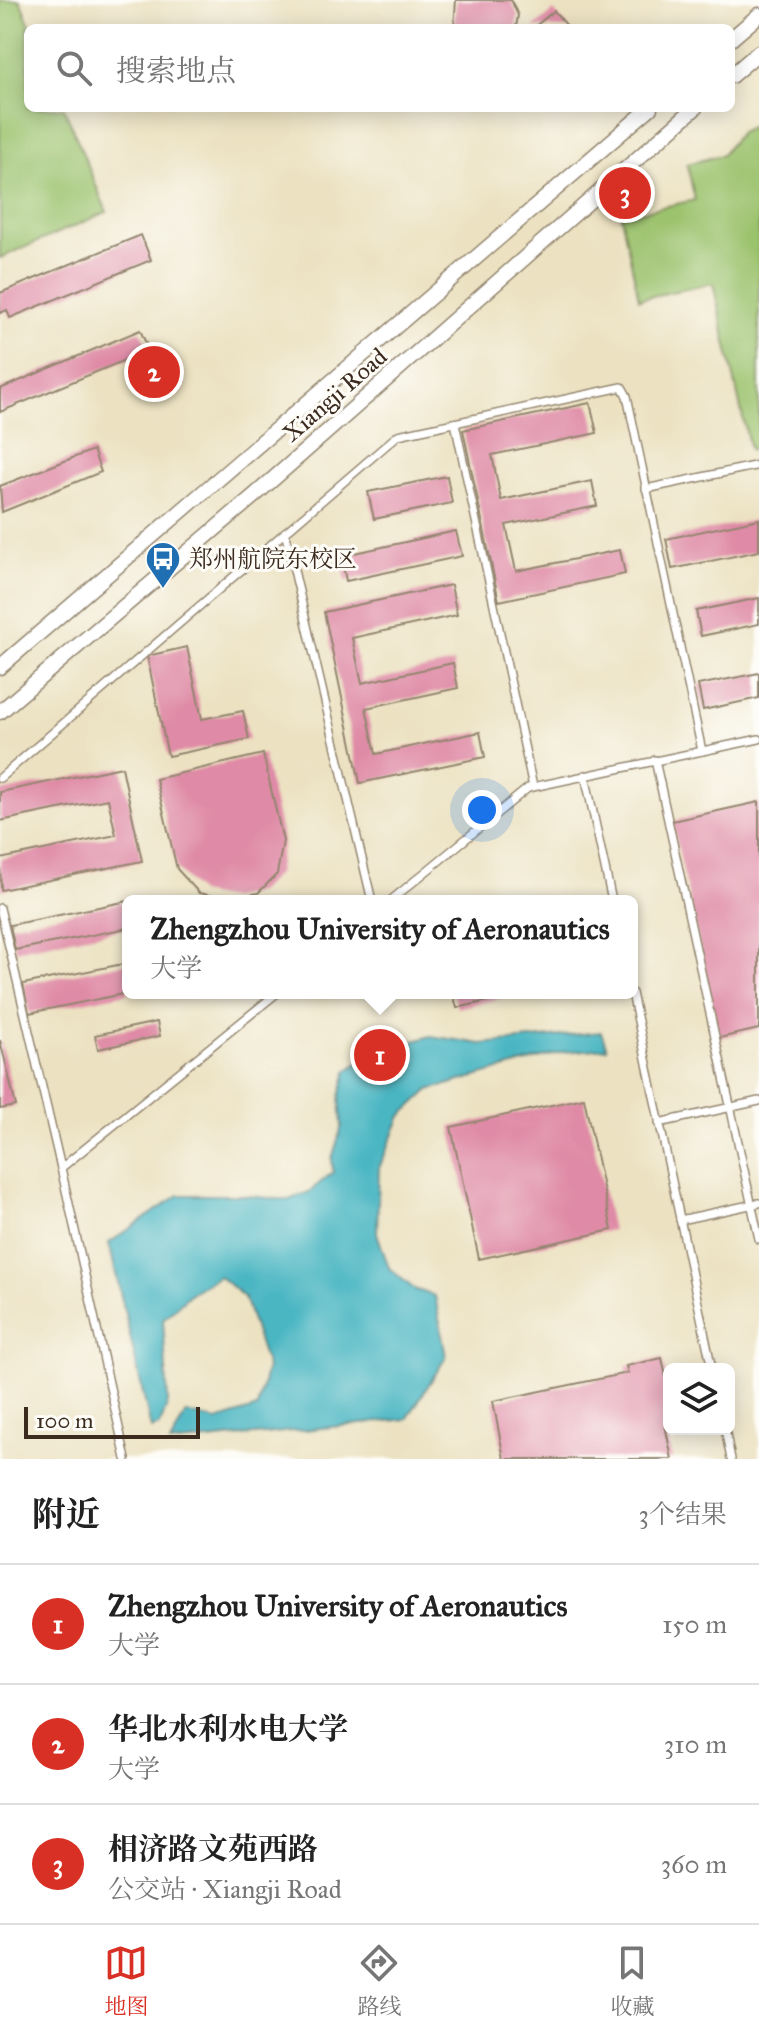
<!DOCTYPE html>
<html lang="zh">
<head>
<meta charset="utf-8">
<style>
	body { margin:0; font-family:"IM FELL Great Primer","Noto Serif SC",serif; background:#f6f6f6; color:#222 }
	.controls { position:absolute; right:24px; bottom:24px; display:grid; overflow:hidden; border-radius:12px; box-shadow:0 4px 20px #0003 }
	.controls button { width:72px; height:72px; display:grid; place-items:center; padding:0; border:0; border-bottom:2px solid #e0e0e0; background:#fff; color:#222; font:40px sans-serif }
	.scale { position:absolute; left:24px; bottom:20px; width:176px; box-sizing:border-box; padding-left:8px; border:4px solid #3b2a1e; border-top:0; font-size:22px; line-height:28px; white-space:nowrap; color:#3b2a1e; -webkit-text-stroke:6px #fdfcf7; paint-order:stroke }
	.you { position:absolute; left:482px; top:810px; width:28px; height:28px; margin:-20px; border:6px solid #fff; border-radius:50%; background:#1a73e8; box-shadow:0 0 0 12px #1a73e833 }
	.badge { display:grid; place-items:center; width:52px; height:52px; border-radius:50%; background:#d93025; color:#fff; font-size:26px; font-weight:700 }
	.pin { position:absolute; translate:-50% -50%; border:4px solid #fff; box-shadow:0 2px 8px #0006 }
	.popup { position:absolute; left:122px; top:895px; width:516px; height:104px; box-sizing:border-box; display:grid; place-content:center; border-radius:12px; background:#fff; filter:drop-shadow(0 2px 6px #0005); font-size:26px; white-space:nowrap; color:#767676 }
	.popup b { font-size:30px; color:#222 }
	.popup::after { content:''; position:absolute; left:50%; top:100%; margin-left:-16px; border:16px solid transparent; border-top-color:#fff }
	.list { margin:0; padding:0; list-style:none }
	h2 { display:flex; justify-content:space-between; align-items:center; height:104px; margin:0; padding:0 32px; font-size:34px }
	h2 small { font-size:26px; font-weight:400; color:#767676 }
	.list li { display:grid; grid-template-columns:52px 1fr auto; gap:24px; align-items:center; box-sizing:border-box; height:120px; padding:0 32px; border-top:2px solid #e0e0e0 }
	.list b { display:block; font-size:30px; white-space:nowrap }
	.list p { margin:0; font-size:26px; white-space:nowrap; color:#767676 }
	.list em { font-size:26px; font-style:normal; color:#767676 }
	.icon { flex:none; width:44px; height:44px; fill:none; stroke:currentColor; stroke-width:2; stroke-linecap:round; stroke-linejoin:round }
	.map { position:relative; flex:none; width:759px; height:1459px; overflow:hidden }
	.search { position:absolute; background:#fff; box-shadow:0 4px 20px #0003; left:24px; right:24px; top:24px; height:88px; display:flex; align-items:center; gap:20px; box-sizing:border-box; padding:0 28px; border-radius:12px; color:#767676; font-size:30px }
	.sheet { height:464px; background:#fff }
	nav { display:flex; justify-content:space-around; align-items:center; box-sizing:border-box; height:112px; border-top:2px solid #e0e0e0; background:#fff; font-size:22px; color:#767676 }
	nav a { display:grid; justify-items:center; gap:4px }
	nav .on { color:#d93025 }
	.map>svg:first-child { display:block }
	.green { fill:#9bc26d; stroke:#6b7646; stroke-width:2 }
	.water { fill:#48b6c2; stroke:#427070; stroke-width:2 }
	.building { fill:#df8aa6 }
	.lines { fill:none; stroke-linecap:round; stroke-linejoin:round }
	.lane-casing { stroke:#948670; stroke-width:10 }
	.street-casing { stroke:#948670; stroke-width:17 }
	.lane { stroke:#fff; stroke-width:7 }
	.street { stroke:#fff; stroke-width:14 }
	.labels { text-anchor:middle; stroke-width:6; stroke-linejoin:round; paint-order:stroke }
	.street-label { font-size:24px; fill:#3b2a1e; stroke:#fdfcf7 }
	.poi-label { font-size:24px; fill:#3b2a1e; stroke:#fdfcf7; text-anchor:start }
</style>
</head>
<body>
<div class="map">
<svg width="759" height="1459" viewBox="0 0 759 1459">
	<rect width="100%" height="100%" fill="#fdfcf7"/>
	<filter id="ink" filterUnits="userSpaceOnUse"><feTurbulence type="fractalNoise" baseFrequency=".0125" numOctaves="2"/><feDisplacementMap in="SourceGraphic" scale="16" xChannelSelector="R" yChannelSelector="G"/><feConvolveMatrix kernelMatrix="1 2 1 2 8 2 1 2 1" color-interpolation-filters="sRGB"/></filter>
	<filter id="wash" filterUnits="userSpaceOnUse"><feTurbulence type="fractalNoise" baseFrequency=".006" numOctaves="4" result="noise"/><feDisplacementMap in="SourceGraphic" scale="32" xChannelSelector="R" yChannelSelector="G"/><feGaussianBlur stdDeviation="1.8" result="paint"/><feColorMatrix in="noise" values="0 0 0 0 0 0 0 0 0 0 0 0 0 0 0 0 0 1.4 0 .05"/><feComposite in="paint" operator="in"/></filter>
	<g filter="url(#wash)">
		<rect width="100%" height="100%" fill="#ece2c2"/>
		<!-- green -->
		<g class="green">
			<path d="M 0,0 L 20,0 L 31,28 L 28,28 L 28,108 L 64,108 L 107,212 L 0,258 Z"/>
			<path d="M 759,123 L 759,448 L 750,450 L 713,283 L 639,299 L 621,216 L 695,200 L 687,164 L 722,155 L 740,132 Z"/>
		</g>
		<!-- water -->
		<path class="water" d="M 601,1032 L 607,1048 L 563,1052 L 429,1090 L 401,1116 L 379,1168 L 377,1233 L 389,1268 L 414,1289 L 435,1296 L 446,1357 L 407,1419 L 170,1444 L 186,1413 L 217,1421 L 257,1408 L 267,1367 L 244,1297 L 219,1276 L 192,1292 L 163,1319 L 168,1402 L 160,1426 L 151,1429 L 109,1243 L 179,1195 L 238,1195 L 289,1200 L 309,1192 L 333,1172 L 332,1159 L 342,1126 L 340,1096 L 347,1071 L 372,1053 L 431,1036 L 481,1044 Z"/>
		<g id="blocks">
			<!-- building -->
			<g class="building">
				<path d="M 456,0 L 511,0 L 518,15 L 516,28 L 454,28 Z"/>
				<path d="M 554,11 L 569,28 L 533,28 Z"/>
				<path d="M 141,235 L 151,260 L 10,318 L 7,310 L 0,313 L 0,293 Z"/>
				<path d="M 140,330 L 149,350 L 0,412 L 0,389 Z"/>
				<path d="M 590,403 L 597,433 L 492,455 L 501,500 L 592,481 L 597,506 L 506,525 L 516,571 L 620,550 L 625,574 L 499,601 L 463,430 Z"/>
				<path d="M 93,450 L 101,472 L 2,512 L 0,486 Z"/>
				<path d="M 447,476 L 452,503 L 374,519 L 368,492 Z"/>
				<path d="M 759,519 L 759,551 L 672,569 L 666,539 Z"/>
				<path d="M 456,531 L 462,556 L 346,581 L 341,556 Z"/>
				<path d="M 451,585 L 457,615 L 352,638 L 362,683 L 453,663 L 458,688 L 366,708 L 376,754 L 480,732 L 485,757 L 360,783 L 324,612 Z"/>
				<path d="M 759,598 L 759,624 L 701,636 L 696,611 Z"/>
				<path d="M 187,647 L 202,719 L 243,711 L 249,739 L 168,756 L 147,656 Z"/>
				<path d="M 759,673 L 759,698 L 703,710 L 698,685 Z"/>
				<path d="M 263,754 L 283,841 L 277,874 L 258,893 L 228,899 L 199,893 L 177,869 L 156,779 Z"/>
				<path d="M 122,767 L 142,861 L 1,890 L 0,859 L 116,835 L 108,799 L 0,821 L 0,792 Z"/>
				<path d="M 759,802 L 759,1029 L 719,1038 L 672,821 Z"/>
				<path d="M 128,901 L 128,928 L 15,950 L 10,925 Z"/>
				<path d="M 128,963 L 128,993 L 29,1013 L 23,984 Z"/>
				<path d="M 365,993 L 388,993 L 389,994 L 367,999 Z"/>
				<path d="M 453,993 L 519,993 L 519,994 L 457,1008 Z"/>
				<path d="M 157,1022 L 160,1036 L 98,1049 L 95,1035 Z"/>
				<path d="M 0,1040 L 16,1106 L 0,1109 Z"/>
				<path d="M 584,1098 L 612,1230 L 479,1259 L 451,1127 Z"/>
				<path d="M 662,1358 L 669,1391 L 669,1424 L 665,1425 L 672,1459 L 504,1459 L 493,1401 L 628,1373 L 626,1366 Z"/>
			</g>
		</g>
	</g>
	<g filter="url(#ink)">
		<use href="#blocks" fill-opacity="0" stroke="#948670" stroke-width="2"/>
		<g class="lines">
			<defs>
				<g id="lane">
					<path d="M 455,423 L 533,787"/>
					<path d="M 646,489 L 759,465"/>
					<path d="M 285,532 L 372,901"/>
					<path d="M 655,760 L 759,1239"/>
					<path d="M 585,775 L 612,901"/>
					<path d="M 0,778 L 398,435 L 622,387 L 627,396 L 702,751"/>
					<path d="M 390,901 L 528,788 L 759,739"/>
					<path d="M 0,908 L 61,1168"/>
					<path d="M 632,993 L 712,1369"/>
					<path d="M 659,1123 L 759,1101"/>
					<path d="M 680,1220 L 759,1203"/>
					<path d="M 725,1429 L 731,1459"/>
					<path d="M 126,1459 L 61,1168 L 277,993"/>
				</g>
				<g id="street">
					<path d="M 731,39 L 759,15"/>
					<path d="M 731,76 L 759,52"/>
					<path d="M 0,667 L 650,108"/>
					<path d="M 0,712 L 255,495 L 695,108"/>
				</g>
			</defs>
			<!-- lane casing -->
			<use href="#lane" class="lane-casing"/>
			<!-- street casing -->
			<use href="#street" class="street-casing"/>
			<!-- lane -->
			<use href="#lane" class="lane"/>
			<!-- street -->
			<use href="#street" class="street"/>
		</g>
	</g>
	<!-- icons -->
	<defs>
		<symbol id="bus-pin" viewBox="-11 -11 22 30"><path d="M0 17L-7.5 6A9.5 9.5 0 1 1 7.5 6Z" fill="#1f6fb2" stroke="#fdfcf7"/><path d="M-5-6H5V4H4V6H2V4H-2V6H-4V4H-5ZM-3.5-4V0h7V-4ZM-3.5 1.2v1.5H-2V1.2ZM2 1.2v1.5H3.5V1.2Z" fill="#fff"/></symbol>
	</defs>
	<g fill-rule="evenodd">
		<use href="#bus-pin" x="143" y="539" width="40" height="54"/>
	</g>
	<g class="labels">
		<!-- street labels -->
		<g class="street-label">
			<text transform="translate(335 395) rotate(-41)" y="8">Xiangji Road</text>
		</g>
		<!-- poi labels -->
		<g class="poi-label">
			<text x="189" y="567">郑州航院东校区</text>
		</g>
	</g>
</svg>
<div class="controls">
<button><svg class="icon" aria-label="layers" viewBox="0 0 24 24"><path d="M12 4l9 5-9 5-9-5zM3 14l9 5 9-5"/></svg></button>
</div>
<div class="scale">100 m</div>
<div class="you"></div>
<div class="pin badge" style="left:380px;top:1055px">1</div>
<div class="popup"><b>Zhengzhou University of Aeronautics</b>大学</div>
<div class="pin badge" style="left:154px;top:372px">2</div>
<div class="pin badge" style="left:625px;top:193px">3</div>
<div class="search"><svg class="icon" aria-label="search" viewBox="0 0 24 24"><circle cx="10" cy="10" r="6"/><path d="M15 15l6 6"/></svg>搜索地点</div>
</div>
<section class="sheet">
<h2>附近<small>3个结果</small></h2>
<ul class="list">
<li><span class="badge">1</span><div><b>Zhengzhou University of Aeronautics</b><p>大学</p></div><em>150 m</em></li>
<li><span class="badge">2</span><div><b>华北水利水电大学</b><p>大学</p></div><em>310 m</em></li>
<li><span class="badge">3</span><div><b>相济路文苑西路</b><p>公交站 · Xiangji Road</p></div><em>360 m</em></li>
</ul>
</section>
<nav>
<a class="on"><svg class="icon" aria-label="map" viewBox="0 0 24 24"><path d="M3 6l6-2 6 2 6-2v14l-6 2-6-2-6 2zM9 4v14M15 6v14"/></svg>地图</a>
<a><svg class="icon" aria-label="directions" viewBox="0 0 24 24"><path d="M12 3l9 9-9 9-9-9zM9 14v-3h6M13 9l2 2-2 2"/></svg>路线</a>
<a><svg class="icon" aria-label="saved" viewBox="0 0 24 24"><path d="M7 4h10v16l-5-4-5 4z"/></svg>收藏</a>
</nav>
</body>
</html>
